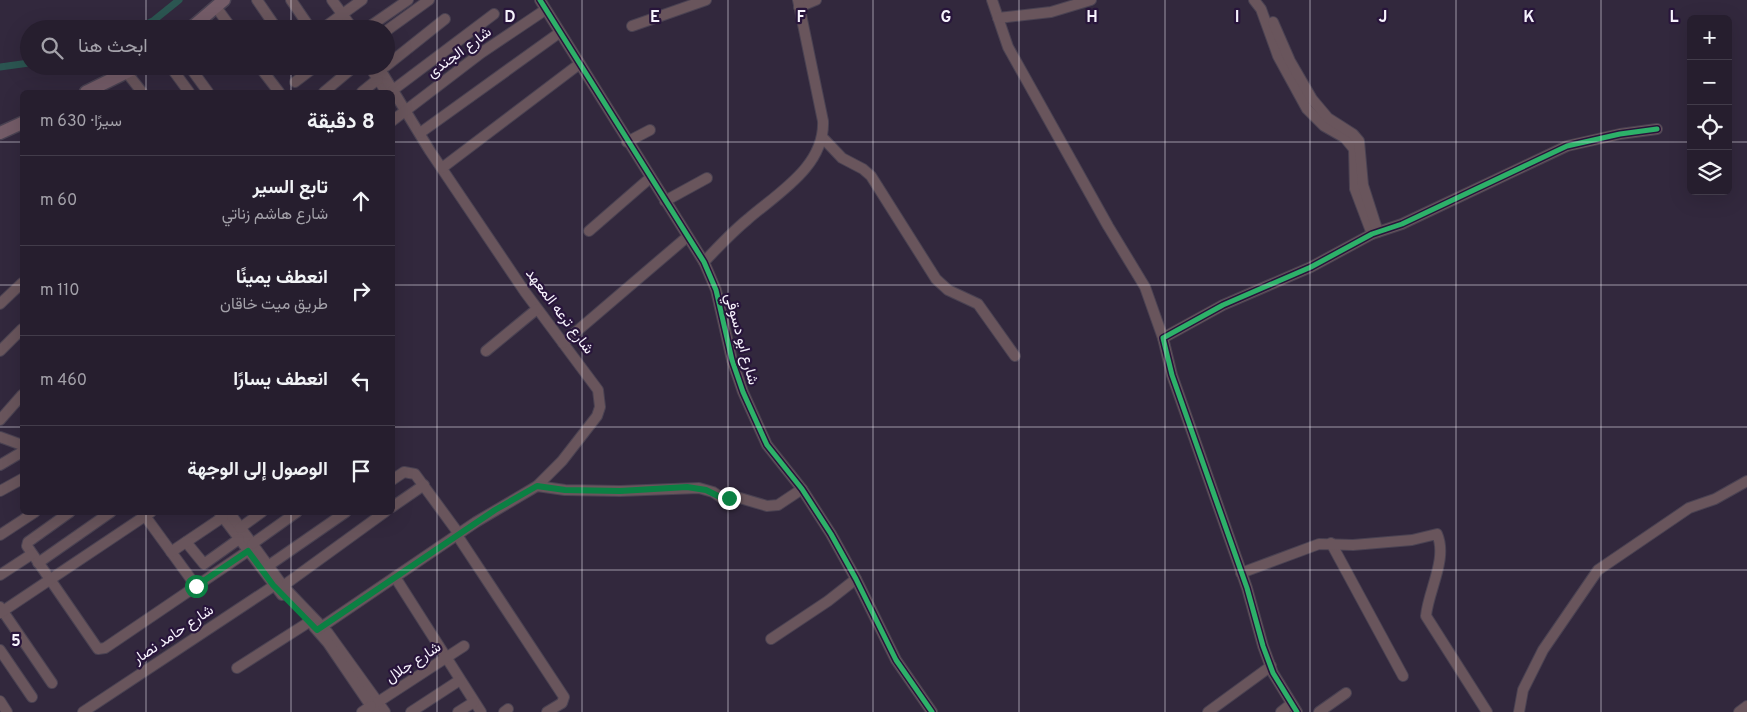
<!DOCTYPE html>
<html lang="ar">
<head>
<meta charset="utf-8">
<style>
	body { margin:0; font-family:Overpass,Vazirmatn,sans-serif; background:#322b3a; color:#f1f3f6; direction:rtl }
	.controls { position:absolute; right:15px; top:15px; display:grid; overflow:hidden; border-radius:8px; box-shadow:0 5px 20px #0002 }
	.controls button { width:45px; height:45px; display:grid; place-items:center; padding:0; border:0; border-bottom:1px solid #423c4a; background:#261e2e; color:#f1f3f6; font:25px sans-serif }
	.stop { position:absolute; width:15px; height:15px; margin:-11px; border:4px solid #0b8043; border-radius:50%; background:#fff }
	.stop.end { background:#0b8043; border-color:#fff; box-shadow:0 1px 5px #0008 }
	.list { margin:0; padding:0; list-style:none }
	h2 { display:flex; justify-content:space-between; align-items:center; height:65px; margin:0; padding:0 20px; font-size:21px }
	h2 small { font-size:16px; font-weight:400; color:#a4a2aa }
	.list li { display:grid; grid-template-columns:32px 1fr auto; gap:15px; align-items:center; box-sizing:border-box; height:90px; padding:0 20px; border-top:1px solid #423c4a }
	.list b { display:block; font-size:19px; white-space:nowrap }
	.list p { margin:0; font-size:16px; white-space:nowrap; color:#a4a2aa }
	.list em { font-size:16px; font-style:normal; color:#a4a2aa }
	.icon { flex:none; width:28px; height:28px; fill:none; stroke:currentColor; stroke-width:2; stroke-linecap:round; stroke-linejoin:round }
	.map { position:relative; flex:none; width:1747px; height:712px; overflow:hidden; direction:ltr }
	.search { position:absolute; background:#261e2e; box-shadow:0 5px 20px #0002; left:20px; top:20px; width:375px; height:55px; display:flex; align-items:center; gap:12px; box-sizing:border-box; padding:0 18px; border-radius:28px; color:#a4a2aa; font-size:19px }
	.panel { position:absolute; background:#261e2e; box-shadow:0 5px 20px #0002; left:20px; top:90px; width:375px; height:425px; border-radius:8px; direction:rtl }
	.map>svg:first-child { display:block }
	.lines { fill:none; stroke-linecap:round; stroke-linejoin:round }
	.canal { stroke:#2b5551; stroke-width:7 }
	.minor-casing { stroke:#4a4252; stroke-width:12 }
	.major-casing { stroke:#4a4252; stroke-width:15 }
	.minor { stroke:#69555c; stroke-width:10 }
	.major { stroke:#745c68; stroke-width:12 }
	.cycleway-casing { stroke:#28153b; stroke-width:8 }
	.cycleway { stroke:#2db169; stroke-width:5 }
	.route { stroke:#0b8043; stroke-width:6 }
	.grid { fill:none; stroke:#f7f3fd; stroke-width:1; stroke-opacity:0.55 }
	.labels { text-anchor:middle; stroke-width:4.5; stroke-linejoin:round; paint-order:stroke }
	.street-label { font-size:15px; fill:#f7f3fd; stroke:#28153b }
	.grid-label { font-size:16px; text-anchor:middle; font-weight:bold; fill:#f7f3fd; stroke:#28153b; stroke-width:4.5; stroke-linejoin:round; paint-order:stroke }
</style>
</head>
<body>
<div class="map">
<svg width="1747" height="712" viewBox="0 0 1747 712">
	<rect width="100%" height="100%" fill="#32283d"/>
	<g class="lines">
		<!-- canal -->
		<g class="canal">
			<path d="M 136,29 L 153,21 L 179,0"/>
			<path d="M 0,67 L 29,63"/>
		</g>
		<defs>
			<g id="minor">
				<path d="M 257,0 L 277,29"/>
				<path d="M 291,0 L 306,22"/>
				<path d="M 332,0 L 353,29"/>
				<path d="M 540,0 L 704,262 L 716,290 L 732,360 L 743,392 L 767,445 L 802,489 L 831,534 L 856,579 L 896,660 L 932,712"/>
				<path d="M 992,0 L 1008,47 L 1108,226 L 1145,287 L 1163,338"/>
				<path d="M 1254,0 L 1261,9 L 1278,56 L 1307,109 L 1324,126 L 1345,138 L 1354,149 L 1355,189 L 1372,234"/>
				<path d="M 216,7 L 232,29"/>
				<path d="M 799,7 L 816,0"/>
				<path d="M 998,18 L 1051,12 L 1091,0"/>
				<path d="M 1273,22 L 1290,61 L 1312,99 L 1328,118 L 1353,134 L 1359,141 L 1363,185 L 1378,232"/>
				<path d="M 632,26 L 706,0"/>
				<path d="M 322,29 L 362,0"/>
				<path d="M 366,29 L 408,0"/>
				<path d="M 386,31 L 429,0"/>
				<path d="M 170,66 L 189,92"/>
				<path d="M 189,66 L 208,92"/>
				<path d="M 259,66 L 279,92"/>
				<path d="M 369,66 L 385,90"/>
				<path d="M 378,66 L 430,151 L 525,292 L 598,390 L 600,407 L 597,416 L 562,461 L 537,486"/>
				<path d="M 386,66 L 445,19"/>
				<path d="M 127,73 L 142,92"/>
				<path d="M 295,82 L 316,66"/>
				<path d="M 393,90 L 494,14"/>
				<path d="M 324,92 L 355,66"/>
				<path d="M 362,92 L 378,79"/>
				<path d="M 392,121 L 481,53 L 545,10"/>
				<path d="M 420,133 L 559,33"/>
				<path d="M 822,137 L 842,158 L 863,169 L 871,176 L 936,279 L 948,290 L 978,304 L 1015,356"/>
				<path d="M 627,142 L 650,130"/>
				<path d="M 442,168 L 578,65"/>
				<path d="M 665,201 L 707,178"/>
				<path d="M 589,231 L 650,178"/>
				<path d="M 704,262 C 718,247 732,232 748,219 C 778,193 825,166 823,121 L 798,0"/>
				<path d="M 0,304 L 22,283"/>
				<path d="M 563,343 L 687,237"/>
				<path d="M 0,351 L 22,329"/>
				<path d="M 486,351 L 537,309"/>
				<path d="M 0,420 L 22,395"/>
				<path d="M 0,437 L 22,445"/>
				<path d="M 0,465 L 22,452"/>
				<path d="M 392,480 L 404,472 L 415,474 L 459,534"/>
				<path d="M 0,491 L 22,479"/>
				<path d="M 392,507 L 424,485"/>
				<path d="M 70,512 L 28,542 L 27,546 L 98,649 L 105,648 L 248,551"/>
				<path d="M 219,512 L 282,595"/>
				<path d="M 229,512 L 283,586 L 328,633 L 385,712"/>
				<path d="M 145,516 L 196,586"/>
				<path d="M 240,528 L 262,512"/>
				<path d="M 0,535 L 35,512"/>
				<path d="M 457,535 L 564,697 L 562,703 L 547,712"/>
				<path d="M 186,542 L 204,564 L 239,539"/>
				<path d="M 1331,543 L 1403,676"/>
				<path d="M 252,544 L 297,512"/>
				<path d="M 171,552 L 223,517"/>
				<path d="M 38,563 L 111,512"/>
				<path d="M 268,566 L 346,512"/>
				<path d="M 1241,573 L 1319,544 L 1353,545 L 1412,540 L 1437,534 C 1448,559 1428,591 1426,616 L 1487,712"/>
				<path d="M 0,575 L 32,554"/>
				<path d="M 395,577 L 481,712"/>
				<path d="M 283,586 L 385,512"/>
				<path d="M 0,607 L 52,683"/>
				<path d="M 0,613 L 151,512"/>
				<path d="M 314,627 L 328,643 L 375,712"/>
				<path d="M 317,630 L 476,522 L 537,486 L 565,490 L 620,491 L 699,488 L 713,492 L 722,498 L 740,498 L 767,506 L 778,505 L 802,489"/>
				<path d="M 771,639 L 828,601 L 856,579"/>
				<path d="M 0,650 L 32,697"/>
				<path d="M 237,668 L 309,622"/>
				<path d="M 0,701 L 7,712"/>
				<path d="M 378,702 L 464,646"/>
				<path d="M 83,712 L 278,583"/>
				<path d="M 362,712 L 371,706"/>
				<path d="M 411,712 L 460,680"/>
				<path d="M 458,712 L 474,702"/>
				<path d="M 504,712 L 508,709"/>
				<path d="M 1208,712 L 1271,666"/>
				<path d="M 1281,712 L 1291,704"/>
				<path d="M 1297,712 L 1273,673 L 1263,646 L 1247,588 L 1172,375 L 1163,338 L 1223,305 L 1311,267 L 1372,234 L 1402,224 L 1567,146 L 1620,134 L 1657,129"/>
				<path d="M 1319,712 L 1346,693"/>
				<path d="M 1519,712 L 1523,690 L 1543,650 L 1598,570 L 1689,508 L 1715,499 L 1747,481"/>
				<path d="M 1739,712 L 1747,706"/>
			</g>
			<g id="major">
				<path d="M 190,29 L 224,0"/>
				<path d="M 86,92 L 139,66"/>
				<path d="M 0,133 L 22,123"/>
			</g>
		</defs>
		<!-- minor casing -->
		<use href="#minor" class="minor-casing"/>
		<!-- major casing -->
		<use href="#major" class="major-casing"/>
		<!-- minor -->
		<use href="#minor" class="minor"/>
		<!-- major -->
		<use href="#major" class="major"/>
		<defs>
			<g id="cycleway">
				<path d="M 540,0 L 704,262 L 716,290 L 732,360 L 743,392 L 767,445 L 802,489 L 831,534 L 856,579 L 896,660 L 932,712"/>
				<path d="M 1297,712 L 1273,673 L 1263,646 L 1247,588 L 1172,375 L 1163,338 L 1223,305 L 1311,267 L 1372,234 L 1402,224 L 1567,146 L 1620,134 L 1657,129"/>
			</g>
		</defs>
		<!-- cycleway casing -->
		<use href="#cycleway" class="cycleway-casing"/>
		<!-- cycleway -->
		<use href="#cycleway" class="cycleway"/>
	</g>
	<g class="lines">
		<!-- route -->
		<path class="route" d="M 196,586 L 248,551 L 273,585 L 317,630 L 495,510 L 537,486 L 565,490 L 620,491 L 687,487 L 706,490 L 722,498 L 729,498"/>
	</g>
	<!-- grid -->
	<path class="grid" d="M 146,0 L 146,29M 291,0 L 291,29M 437,0 L 437,712M 582,0 L 582,712M 728,0 L 728,712M 873,0 L 873,712M 1019,0 L 1019,712M 1165,0 L 1165,712M 1310,0 L 1310,712M 1456,0 L 1456,712M 1601,0 L 1601,712M 146,66 L 146,92M 291,66 L 291,92M 0,142 L 22,142M 392,142 L 1691,142M 1728,142 L 1747,142M 0,285 L 22,285M 392,285 L 1747,285M 0,427 L 22,427M 392,427 L 1747,427M 146,512 L 146,712M 291,512 L 291,712M 0,570 L 1747,570"/>
	<g class="labels">
		<!-- street labels -->
		<g class="street-label">
			<text transform="translate(459 52) rotate(-36)" y="5">شارع الجندى</text>
			<text transform="translate(560 311) rotate(53)" y="5">شارع ترعه المعهد</text>
			<text transform="translate(742 339) rotate(75)" y="5">شارع ابو دسوقي</text>
			<text transform="translate(173 634) rotate(-34)" y="5">شارع حامد نصار</text>
			<text transform="translate(413 662) rotate(-33)" y="5">شارع جلال</text>
		</g>
	</g>
	<g class="grid-label">
		<text x="510" y="22">D</text>
		<text x="655" y="22">E</text>
		<text x="801" y="22">F</text>
		<text x="946" y="22">G</text>
		<text x="1092" y="22">H</text>
		<text x="1237" y="22">I</text>
		<text x="1383" y="22">J</text>
		<text x="1529" y="22">K</text>
		<text x="1674" y="22">L</text>
		<text x="16" y="646">5</text>
	</g>
</svg>
<div class="controls">
<button>+</button>
<button>−</button>
<button><svg class="icon" aria-label="locate" viewBox="0 0 24 24"><circle cx="12" cy="12" r="6"/><path d="M12 2v4M12 18v4M2 12h4M18 12h4"/></svg></button>
<button><svg class="icon" aria-label="layers" viewBox="0 0 24 24"><path d="M12 4l9 5-9 5-9-5zM3 14l9 5 9-5"/></svg></button>
</div>
<div class="stop" style="left:196px;top:586px"></div>
<div class="stop end" style="left:729px;top:498px"></div>
<div class="search"><svg class="icon" aria-label="search" viewBox="0 0 24 24"><circle cx="10" cy="10" r="6"/><path d="M15 15l6 6"/></svg>ابحث هنا</div>
<section class="panel">
<h2>8 دقيقة<small>سيرًا · 630 m</small></h2>
<ul class="list">
<li><svg class="icon" aria-label="ahead" viewBox="0 0 24 24"><path d="M12 20V5M6 11l6-6 6 6"/></svg><div><b>تابع السير</b><p>شارع هاشم زناتي</p></div><em>60 m</em></li>
<li><svg class="icon" aria-label="right" viewBox="0 0 24 24"><path d="M7 20v-9h11M14 6l5 5-5 5"/></svg><div><b>انعطف يمينًا</b><p>طريق ميت خاقان</p></div><em>110 m</em></li>
<li><svg class="icon" aria-label="left" viewBox="0 0 24 24"><path d="M17 20v-9H6M10 6l-5 5 5 5"/></svg><div><b>انعطف يسارًا</b></div><em>460 m</em></li>
<li><svg class="icon" aria-label="arrive" viewBox="0 0 24 24"><path d="M6 21V4h12l-3 4 3 4H6"/></svg><div><b>الوصول إلى الوجهة</b></div></li>
</ul>
</section>
</div>
</body>
</html>
